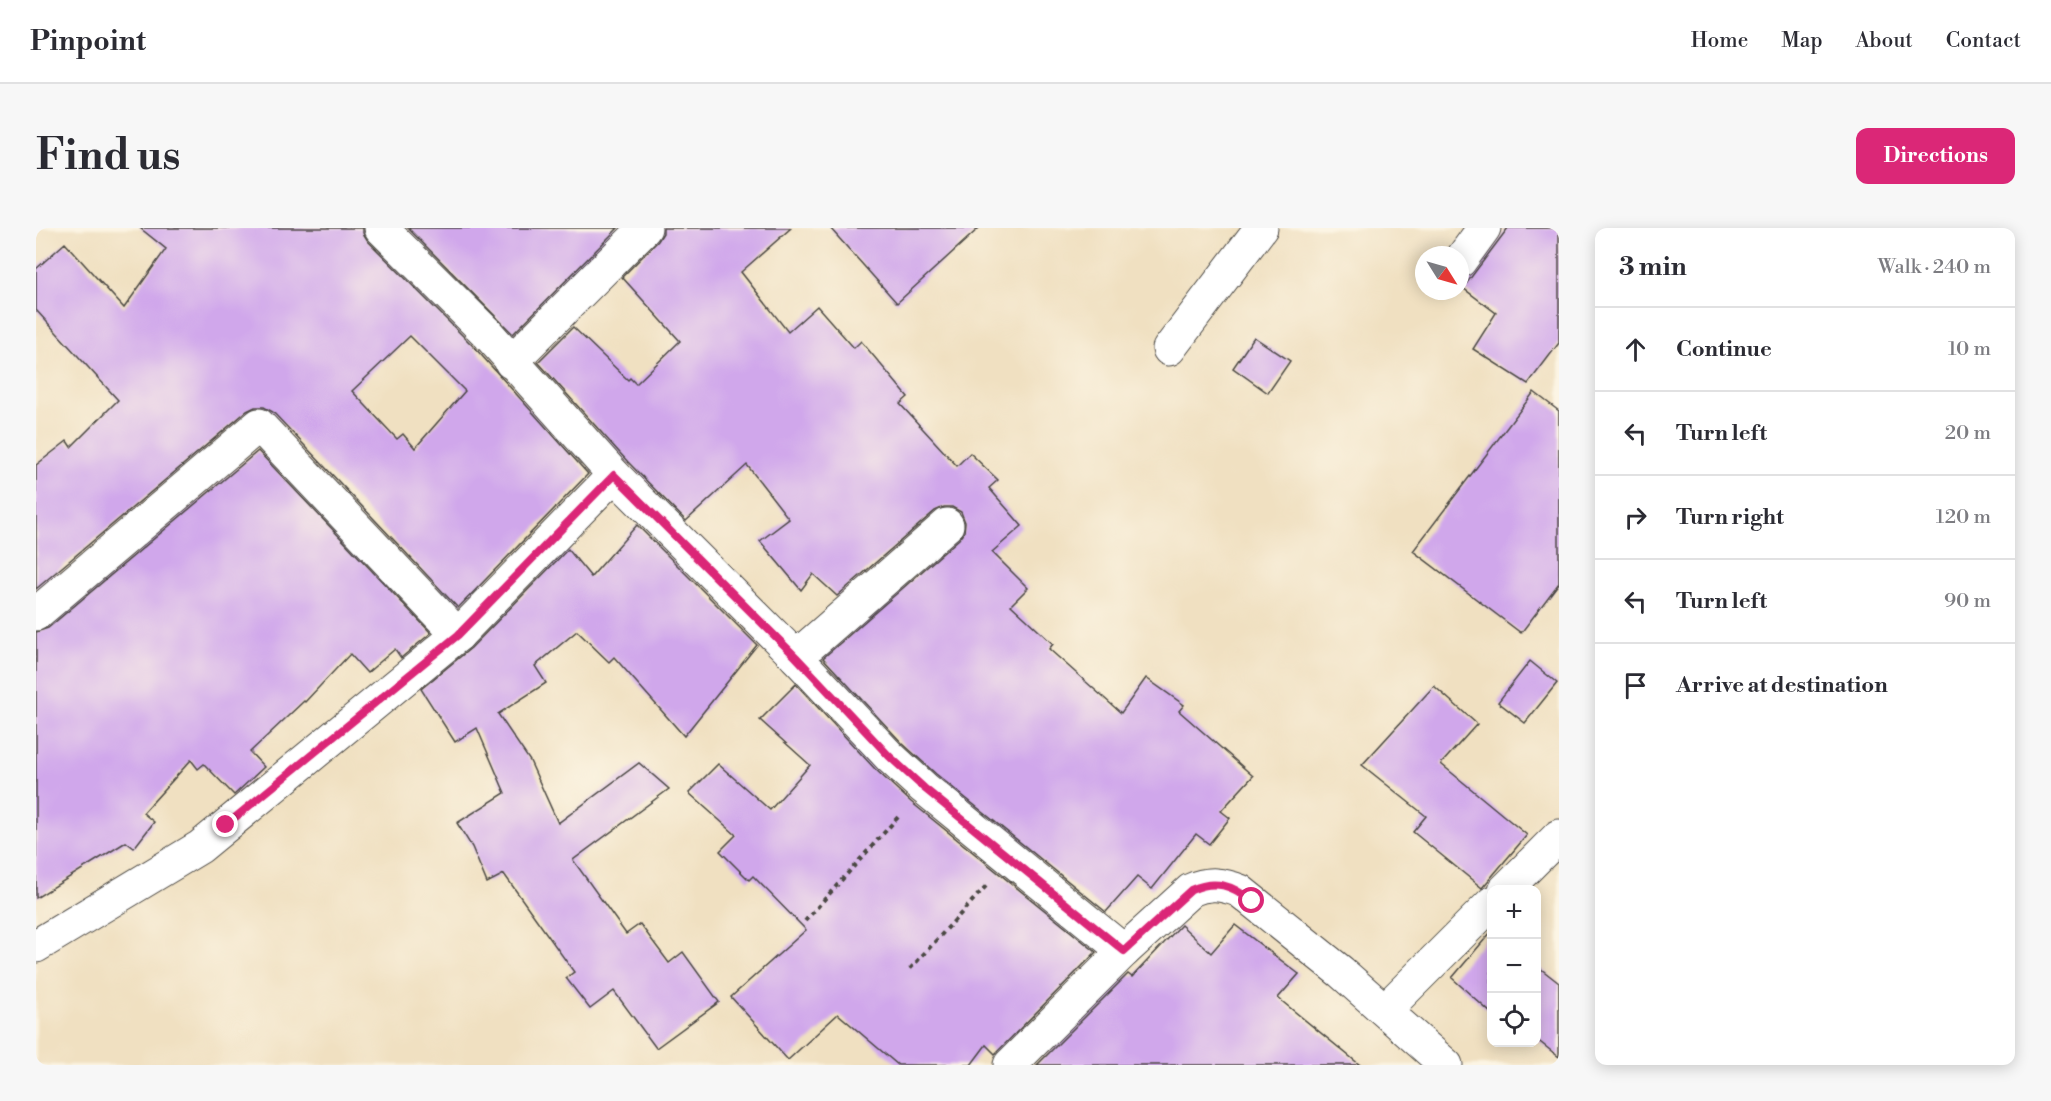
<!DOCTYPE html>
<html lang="en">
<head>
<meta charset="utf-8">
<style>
	body { margin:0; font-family:"Libre Bodoni",serif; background:#f7f7f7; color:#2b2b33 }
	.controls { position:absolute; right:18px; bottom:18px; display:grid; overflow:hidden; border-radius:12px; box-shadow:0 3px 15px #0003 }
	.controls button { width:54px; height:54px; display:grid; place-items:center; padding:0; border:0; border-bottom:2px solid #e1e1e2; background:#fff; color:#2b2b33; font:30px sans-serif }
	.compass { position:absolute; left:1379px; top:18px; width:54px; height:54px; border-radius:50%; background:#fff; box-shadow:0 3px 15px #0003; rotate:127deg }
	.stop { position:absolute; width:18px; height:18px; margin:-14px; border:4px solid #db2777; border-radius:50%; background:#fff }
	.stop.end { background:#db2777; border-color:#fff; box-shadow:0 2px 6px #0008 }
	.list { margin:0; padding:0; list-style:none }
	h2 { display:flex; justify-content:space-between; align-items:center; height:78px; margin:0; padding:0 24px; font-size:26px }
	h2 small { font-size:20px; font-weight:400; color:#7c7c81 }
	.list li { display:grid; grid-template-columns:39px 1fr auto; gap:18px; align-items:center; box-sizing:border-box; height:84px; padding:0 24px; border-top:2px solid #e1e1e2 }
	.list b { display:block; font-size:22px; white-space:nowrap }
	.list em { font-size:20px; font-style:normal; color:#7c7c81 }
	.icon { flex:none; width:33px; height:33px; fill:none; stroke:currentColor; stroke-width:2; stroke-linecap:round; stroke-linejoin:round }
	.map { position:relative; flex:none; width:1523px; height:837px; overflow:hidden; border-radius:12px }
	header { display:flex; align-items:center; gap:36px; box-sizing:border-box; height:84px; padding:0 30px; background:#fff; border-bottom:2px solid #e1e1e2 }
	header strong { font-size:28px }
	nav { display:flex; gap:33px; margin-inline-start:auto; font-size:21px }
	.intro { display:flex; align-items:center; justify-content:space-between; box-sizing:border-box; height:144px; padding:0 36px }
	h1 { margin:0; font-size:42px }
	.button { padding:15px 27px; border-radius:12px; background:#db2777; color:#fff; font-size:21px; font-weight:700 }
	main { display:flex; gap:36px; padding:0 36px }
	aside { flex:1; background:#fff; border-radius:12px; box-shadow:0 3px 15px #0003 }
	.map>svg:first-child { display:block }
	.building { fill:#d0a7eb; fill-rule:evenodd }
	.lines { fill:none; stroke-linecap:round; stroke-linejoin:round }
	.minor-casing { stroke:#494642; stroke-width:35 }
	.path { stroke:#494642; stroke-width:4; stroke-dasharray:4.5 4.5; stroke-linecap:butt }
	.minor { stroke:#fff; stroke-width:33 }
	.route { stroke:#db2777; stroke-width:8 }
</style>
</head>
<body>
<header>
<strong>Pinpoint</strong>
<nav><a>Home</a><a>Map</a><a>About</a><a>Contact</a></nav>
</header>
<div class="intro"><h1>Find us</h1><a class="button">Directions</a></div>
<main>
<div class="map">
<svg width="1523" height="837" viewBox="0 0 1523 837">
	<rect width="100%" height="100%" fill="#fcf5e5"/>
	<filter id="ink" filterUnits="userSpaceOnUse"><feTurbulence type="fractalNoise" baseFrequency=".0167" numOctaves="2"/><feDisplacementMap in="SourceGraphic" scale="12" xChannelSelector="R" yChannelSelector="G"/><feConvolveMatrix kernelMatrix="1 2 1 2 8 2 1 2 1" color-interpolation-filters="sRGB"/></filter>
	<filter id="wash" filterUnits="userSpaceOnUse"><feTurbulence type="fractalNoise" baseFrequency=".008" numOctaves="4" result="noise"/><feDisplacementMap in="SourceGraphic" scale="24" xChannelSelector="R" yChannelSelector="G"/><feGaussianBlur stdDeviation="1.35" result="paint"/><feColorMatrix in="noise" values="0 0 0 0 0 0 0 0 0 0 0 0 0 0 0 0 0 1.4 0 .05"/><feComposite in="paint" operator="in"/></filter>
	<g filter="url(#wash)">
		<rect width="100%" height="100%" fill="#f0e0c1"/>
		<g id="blocks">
			<!-- building -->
			<g class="building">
				<path d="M 104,0 L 327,0 L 327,5 L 332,13 L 438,119 L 552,246 L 422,380 L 237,184 L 228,179 L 219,179 L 211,183 L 0,361 L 0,237 L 31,213 L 35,219 L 82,172 L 0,82 L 0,41 L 29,15 L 88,80 L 130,21 ZM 374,108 L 429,163 L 379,220 L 367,206 L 361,211 L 316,163 Z"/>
				<path d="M 372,0 L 582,0 L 477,106 Z"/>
				<path d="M 627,0 L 755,0 L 705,44 L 752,104 L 781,78 L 818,120 L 825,113 L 872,169 L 864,176 L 921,238 L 934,225 L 962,252 L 953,260 L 986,298 L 956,324 L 992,360 L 975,377 L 1017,416 L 1013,421 L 1085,485 L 1110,450 L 1148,477 L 1143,483 L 1217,548 L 1185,583 L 1194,590 L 1173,616 L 1160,606 L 1116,661 L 1101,649 L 1070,684 L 900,546 L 866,515 L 787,430 L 923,311 L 928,304 L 929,294 L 925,284 L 916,279 L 908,279 L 899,283 L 801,368 L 777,346 L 765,362 L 724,313 L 753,291 L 711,237 L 650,293 L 592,234 L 502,134 L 537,99 L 592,152 L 594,150 L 600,156 L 644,113 L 586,49 L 622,13 L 627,5 Z"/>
				<path d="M 794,0 L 943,0 L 861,75 Z"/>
				<path d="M 1472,0 L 1523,0 L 1523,115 L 1492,156 L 1437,121 L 1460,85 L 1427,60 Z"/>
				<path d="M 1218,109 L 1254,133 L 1232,165 L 1197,140 Z"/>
				<path d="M 1498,164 L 1523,183 L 1523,355 L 1485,405 L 1377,323 Z"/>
				<path d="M 222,223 L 395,405 L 365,430 L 359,421 L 331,445 L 314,426 L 269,474 L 268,473 L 214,524 L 228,539 L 198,567 L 168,536 L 162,541 L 155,532 L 107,585 L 118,594 L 98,620 L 90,614 L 0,670 L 0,404 L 12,400 Z"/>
				<path d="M 601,297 L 721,417 L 648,508 L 578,429 L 573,434 L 541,403 L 499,438 L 510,455 L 462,486 L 494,533 L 522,595 L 603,535 L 633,561 L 537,632 L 590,706 L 604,696 L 633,735 L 647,724 L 683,774 L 620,820 L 578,763 L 554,781 L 530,750 L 538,744 L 468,646 L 451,655 L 436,619 L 421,595 L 469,565 L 441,500 L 419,514 L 385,461 L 435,420 L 532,321 L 555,349 Z"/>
				<path d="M 1494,433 L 1521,455 L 1489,495 L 1462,474 Z"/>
				<path d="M 760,456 L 839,541 L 875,574 L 1060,724 L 959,826 L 950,817 L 935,837 L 862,837 L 802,786 L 752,832 L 695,769 L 770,702 L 717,648 L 713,652 L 684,623 L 700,607 L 653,565 L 682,536 L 734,582 L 774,537 L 724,492 Z"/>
				<path d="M 1398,458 L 1441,496 L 1405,536 L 1491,607 L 1446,660 L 1377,604 L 1390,588 L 1326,537 Z"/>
				<path d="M 1145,697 L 1175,725 L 1199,697 L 1263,746 L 1242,770 L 1324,837 L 1001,837 L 1092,746 L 1096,749 Z"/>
				<path d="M 1455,704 L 1455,785 L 1416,750 Z"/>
				<path d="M 1500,737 L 1523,755 L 1523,829 L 1500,811 Z"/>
			</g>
		</g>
	</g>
	<g filter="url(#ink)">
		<use href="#blocks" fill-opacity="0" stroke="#494642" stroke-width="1.5"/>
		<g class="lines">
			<defs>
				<g id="minor">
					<path d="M 345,0 L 452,106 L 578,247 L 760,429 L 853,528 L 888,560 L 1088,723 L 1155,662 C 1172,654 1187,656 1204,663 L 1305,744 L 1410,837"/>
					<path d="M 1424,33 L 1448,0"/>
					<path d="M 1133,121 L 1225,0"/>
					<path d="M 475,134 L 609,0"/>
					<path d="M 0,386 L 223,197 L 422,407"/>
					<path d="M 760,429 L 911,297"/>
					<path d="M 1469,662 L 1523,608"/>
					<path d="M 0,718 L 164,619 L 422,407 L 578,247"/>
					<path d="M 1349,782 L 1456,675"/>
					<path d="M 974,837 L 1088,723"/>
				</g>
			</defs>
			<!-- minor casing -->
			<use href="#minor" class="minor-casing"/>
			<!-- path -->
			<g class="path">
				<path d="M 769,693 L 863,588"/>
				<path d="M 874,741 L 950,658"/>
			</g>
			<!-- minor -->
			<use href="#minor" class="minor"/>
		</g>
	</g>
	<g class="lines" filter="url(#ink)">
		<!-- route -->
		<path class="route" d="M 190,597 L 422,407 L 578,247 L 760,429 L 853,528 L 888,560 L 1088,723 L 1155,662 C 1179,651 1196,657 1216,673"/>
	</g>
</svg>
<div class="controls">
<button>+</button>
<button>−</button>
<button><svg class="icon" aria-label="locate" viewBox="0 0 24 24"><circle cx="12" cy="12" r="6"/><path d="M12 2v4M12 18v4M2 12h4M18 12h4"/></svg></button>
</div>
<svg class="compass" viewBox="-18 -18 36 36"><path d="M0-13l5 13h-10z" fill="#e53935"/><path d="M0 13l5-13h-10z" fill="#7c7c81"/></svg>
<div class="stop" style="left:1216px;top:673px"></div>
<div class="stop end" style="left:190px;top:597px"></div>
</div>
<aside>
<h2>3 min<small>Walk · 240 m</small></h2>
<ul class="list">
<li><svg class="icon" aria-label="ahead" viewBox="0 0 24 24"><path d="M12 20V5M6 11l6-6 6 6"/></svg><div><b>Continue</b></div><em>10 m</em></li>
<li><svg class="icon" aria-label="left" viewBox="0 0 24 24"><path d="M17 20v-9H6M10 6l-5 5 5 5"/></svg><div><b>Turn left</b></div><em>20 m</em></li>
<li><svg class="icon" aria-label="right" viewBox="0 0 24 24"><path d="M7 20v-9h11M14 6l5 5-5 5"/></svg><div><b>Turn right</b></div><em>120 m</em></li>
<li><svg class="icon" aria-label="left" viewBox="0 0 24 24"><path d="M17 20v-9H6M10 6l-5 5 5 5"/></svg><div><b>Turn left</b></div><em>90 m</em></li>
<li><svg class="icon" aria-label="arrive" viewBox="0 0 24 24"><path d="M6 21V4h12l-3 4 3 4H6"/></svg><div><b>Arrive at destination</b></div></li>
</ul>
</aside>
</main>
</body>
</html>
